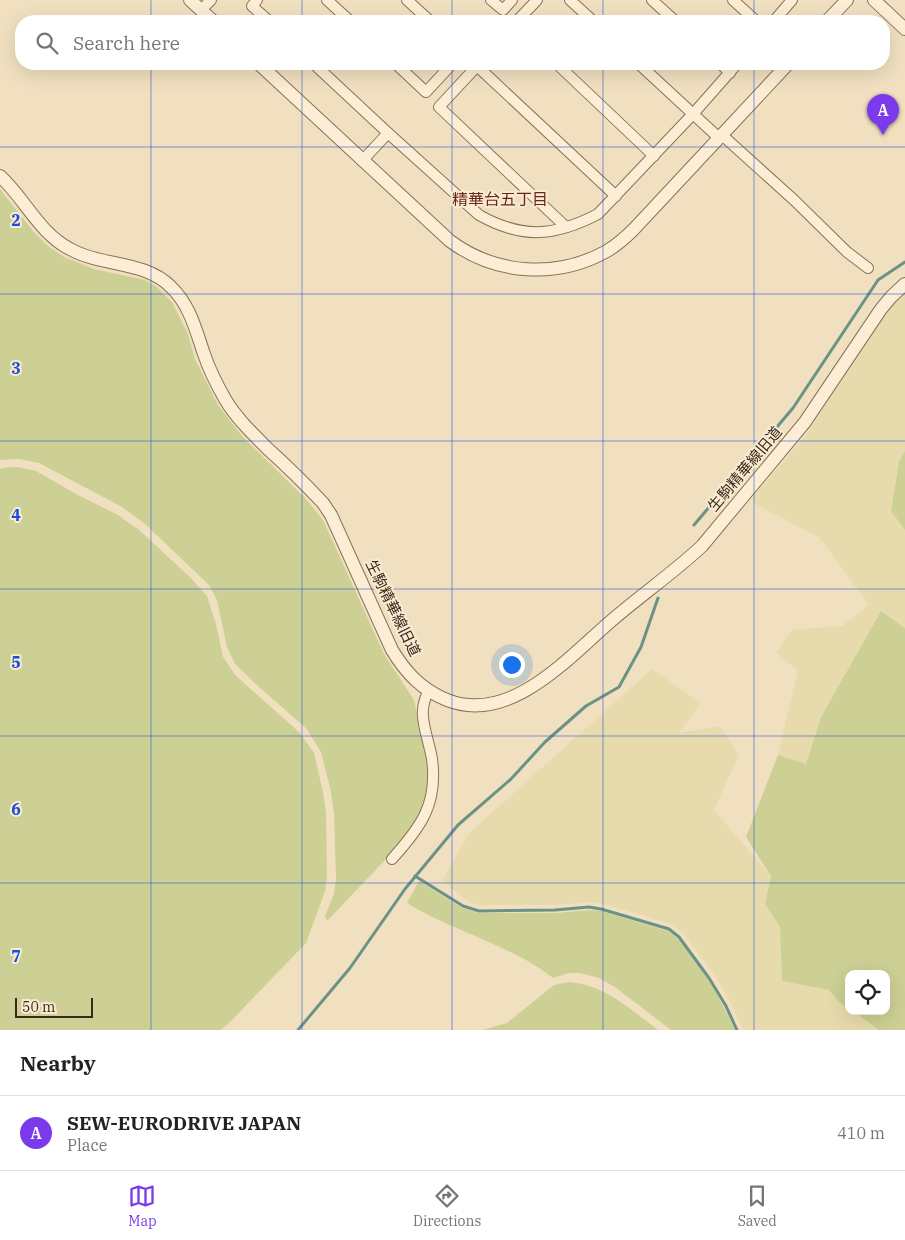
<!DOCTYPE html>
<html lang="en">
<head>
<meta charset="utf-8">
<style>
	body { margin:0; font-family:"IBM Plex Serif","Noto Sans JP",serif; background:#f2f2f2; color:#222 }
	.controls { position:absolute; right:15px; bottom:15px; display:grid; overflow:hidden; border-radius:10px; box-shadow:0 5px 20px #0002 }
	.controls button { width:45px; height:45px; display:grid; place-items:center; padding:0; border:0; border-bottom:1px solid #e0e0e0; background:#fff; color:#222; font:25px sans-serif }
	.scale { position:absolute; left:15px; bottom:12px; width:78px; box-sizing:border-box; padding-left:5px; border:2px solid #3a291c; border-top:0; font-size:14px; line-height:18px; white-space:nowrap; color:#3a291c; -webkit-text-stroke:4px #f8ebd1; paint-order:stroke }
	.you { position:absolute; left:511px; top:664px; width:18px; height:18px; margin:-12px; border:4px solid #fff; border-radius:50%; background:#1a73e8; box-shadow:0 0 0 8px #1a73e833 }
	.badge { display:grid; place-items:center; width:32px; height:32px; border-radius:50%; background:#7c3aed; color:#fff; font-size:16px; font-weight:700 }
	.pin { position:absolute; translate:-50% -41px; filter:drop-shadow(0 1px 2px #0008) }
	.pin::after { content:''; position:absolute; top:26px; width:18px; height:15px; background:inherit; clip-path:polygon(0 0,100% 0,50% 100%) }
	.list { margin:0; padding:0; list-style:none }
	h2 { display:flex; justify-content:space-between; align-items:center; height:65px; margin:0; padding:0 20px; font-size:21px }
	h2 small { font-size:16px; font-weight:400; color:#767676 }
	.list li { display:grid; grid-template-columns:32px 1fr auto; gap:15px; align-items:center; box-sizing:border-box; height:75px; padding:0 20px; border-top:1px solid #e0e0e0 }
	.list b { display:block; font-size:19px; white-space:nowrap }
	.list p { margin:0; font-size:16px; white-space:nowrap; color:#767676 }
	.list em { font-size:16px; font-style:normal; color:#767676 }
	.icon { flex:none; width:28px; height:28px; fill:none; stroke:currentColor; stroke-width:2; stroke-linecap:round; stroke-linejoin:round }
	.map { position:relative; flex:none; width:905px; height:1030px; overflow:hidden }
	.search { position:absolute; background:#fff; box-shadow:0 5px 20px #0002; left:15px; right:15px; top:15px; height:55px; display:flex; align-items:center; gap:12px; box-sizing:border-box; padding:0 18px; border-radius:20px; color:#767676; font-size:19px }
	.sheet { height:140px; background:#fff }
	nav { display:flex; justify-content:space-around; align-items:center; box-sizing:border-box; height:70px; border-top:1px solid #e0e0e0; background:#fff; font-size:14px; color:#767676 }
	nav a { display:grid; justify-items:center; gap:2px }
	nav .on { color:#7c3aed }
	.map>svg:first-child { display:block }
	.farmland { fill:#e7dbad }
	.green { fill:#ccd094 }
	.lines { fill:none; stroke-linecap:round; stroke-linejoin:round }
	.stream { stroke:#6a9286; stroke-width:3 }
	.minor-casing { stroke:#8c7057; stroke-width:12 }
	.tertiary-casing { stroke:#8c7057; stroke-width:14 }
	.minor { stroke:#fbeed4; stroke-width:10 }
	.tertiary { stroke:#fbeed4; stroke-width:12 }
	.grid { fill:none; stroke:#1d4ed8; stroke-width:1; stroke-opacity:0.55 }
	.labels { text-anchor:middle; stroke-width:4; stroke-linejoin:round; paint-order:stroke }
	.street-label { font-size:15px; fill:#3a291c; stroke:#f8ebd1 }
	.neighbourhood-label { font-size:16px; fill:#6a2619; stroke:#f8ebd1 }
	.grid-label { font-size:16px; text-anchor:middle; font-weight:bold; fill:#1d4ed8; stroke:#f8ebd1; stroke-width:4; stroke-linejoin:round; paint-order:stroke }
</style>
</head>
<body>
<div class="map">
<svg width="905" height="1030" viewBox="0 0 905 1030">
	<rect width="100%" height="100%" fill="#f1e0c0"/>
	<!-- farmland -->
	<g class="farmland">
		<path d="M 905,292 L 905,451 L 899,462 L 891,511 L 905,530 L 905,628 L 881,611 L 821,717 L 806,764 L 778,755 L 798,671 L 776,652 L 792,630 L 842,626 L 869,605 L 820,538 L 753,503 L 753,496 L 806,435 L 884,316 L 897,299 Z"/>
		<path d="M 652,669 L 701,703 L 679,733 L 720,726 L 739,755 L 714,810 L 771,876 L 765,904 L 780,927 L 782,981 L 829,990 L 839,1002 L 849,1009 L 849,1011 L 853,1011 L 879,1030 L 743,1030 L 731,1003 L 714,975 L 683,933 L 671,924 L 603,904 L 590,902 L 555,905 L 480,905 L 470,903 L 442,881 L 469,833 Z"/>
	</g>
	<!-- green -->
	<g class="green">
		<path d="M 0,189 L 33,231 L 48,246 L 64,257 L 94,269 L 145,280 L 157,287 L 172,302 L 188,334 L 195,359 L 218,405 L 242,436 L 306,499 L 323,520 L 384,654 L 414,700 L 428,764 L 427,787 L 420,816 L 408,836 L 327,921 L 325,916 L 334,894 L 336,879 L 334,814 L 331,792 L 321,752 L 306,728 L 260,688 L 235,664 L 227,647 L 217,600 L 209,585 L 145,524 L 122,507 L 39,463 L 19,459 L 0,460 Z"/>
		<path d="M 905,451 L 905,530 L 891,511 L 899,462 Z"/>
		<path d="M 9,467 L 18,467 L 36,471 L 78,495 L 118,515 L 139,530 L 191,578 L 207,596 L 216,624 L 223,657 L 236,676 L 300,733 L 314,753 L 323,792 L 326,813 L 327,878 L 325,891 L 306,943 L 231,1021 L 221,1030 L 0,1030 L 0,469 Z"/>
		<path d="M 881,611 L 905,628 L 905,1030 L 879,1030 L 853,1011 L 886,1011 L 886,974 L 849,974 L 849,1009 L 839,1002 L 829,990 L 782,981 L 780,927 L 765,904 L 771,876 L 746,837 L 778,755 L 806,764 L 821,717 Z"/>
		<path d="M 419,881 L 462,908 L 479,913 L 556,913 L 589,910 L 601,911 L 668,931 C 690,944 725,1006 735,1030 L 671,1030 L 615,987 L 599,978 L 580,973 L 569,973 L 553,978 C 510,944 453,932 407,903 Z"/>
		<path d="M 568,982 C 604,984 630,1009 658,1030 L 483,1030 L 507,1023 L 554,985 Z"/>
	</g>
	<g class="lines">
		<!-- stream -->
		<g class="stream">
			<path d="M 694,525 L 793,408 L 878,280 L 905,262"/>
			<path d="M 415,876 L 463,906 L 479,911 L 555,910 L 589,907 L 601,909 L 669,929 L 679,937 L 709,978 L 726,1006 L 737,1030"/>
			<path d="M 298,1030 L 350,968 L 405,889 L 458,825 L 511,779 L 545,742 L 586,706 L 619,687 L 641,647 L 658,598"/>
		</g>
		<defs>
			<g id="minor">
				<path d="M 257,0 L 252,6 L 269,21"/>
				<path d="M 327,0 L 350,21"/>
				<path d="M 407,0 L 430,21"/>
				<path d="M 491,0 L 503,10 L 512,0"/>
				<path d="M 570,0 L 593,21"/>
				<path d="M 652,0 L 675,21"/>
				<path d="M 733,0 L 756,21"/>
				<path d="M 201,10 L 211,0"/>
				<path d="M 517,21 L 537,0"/>
				<path d="M 774,21 L 792,0"/>
				<path d="M 314,64 L 388,133 L 479,215 C 522,239 554,237 598,214 L 693,114 L 737,64"/>
				<path d="M 396,64 L 426,92 L 452,64"/>
				<path d="M 557,64 L 654,156"/>
				<path d="M 639,64 L 719,138"/>
				<path d="M 721,64 L 730,73"/>
				<path d="M 722,135 L 794,200 L 847,252 L 868,268"/>
				<path d="M 362,161 L 388,133"/>
				<path d="M 566,227 L 439,107 L 477,66 L 616,196"/>
				<path d="M 392,859 C 421,827 438,804 432,759 C 430,745 421,722 423,710 C 423,703 426,697 428,691"/>
			</g>
			<g id="tertiary">
				<path d="M 190,0 L 213,21"/>
				<path d="M 874,0 L 905,29"/>
				<path d="M 827,21 L 847,0"/>
				<path d="M 259,64 L 450,241 C 496,275 557,279 607,251 C 617,245 626,237 634,229 L 788,64"/>
				<path d="M 0,176 C 25,199 39,233 70,249 C 102,267 144,260 171,287 C 190,305 196,331 204,354 C 209,369 217,385 225,399 C 236,418 253,434 269,450 C 288,467 306,485 323,503 L 331,515 L 392,650 C 406,673 422,690 447,700 C 510,725 568,658 611,621 C 641,595 673,573 702,546 L 805,422 L 881,309 L 891,297 L 905,284"/>
			</g>
		</defs>
		<!-- minor casing -->
		<use href="#minor" class="minor-casing"/>
		<!-- tertiary casing -->
		<use href="#tertiary" class="tertiary-casing"/>
		<!-- minor -->
		<use href="#minor" class="minor"/>
		<!-- tertiary -->
		<use href="#tertiary" class="tertiary"/>
	</g>
	<!-- grid -->
	<path class="grid" d="M 151,0 L 151,21M 302,0 L 302,21M 452,0 L 452,21M 603,0 L 603,21M 754,0 L 754,21M 151,64 L 151,1030M 302,64 L 302,1030M 452,64 L 452,1030M 603,64 L 603,1030M 754,64 L 754,1030M 0,147 L 905,147M 0,294 L 905,294M 0,441 L 905,441M 0,589 L 905,589M 0,736 L 905,736M 0,883 L 905,883"/>
	<g class="labels">
		<!-- street labels -->
		<g class="street-label">
			<text transform="translate(745 469) rotate(-50)" y="5">生駒精華線旧道</text>
			<text transform="translate(393 608) rotate(64)" y="5">生駒精華線旧道</text>
		</g>
		<!-- neighbourhood labels -->
		<g class="neighbourhood-label">
			<text x="500" y="205">精華台五丁目</text>
		</g>
	</g>
	<g class="grid-label">
		<text x="16" y="226">2</text>
		<text x="16" y="374">3</text>
		<text x="16" y="521">4</text>
		<text x="16" y="668">5</text>
		<text x="16" y="815">6</text>
		<text x="16" y="962">7</text>
	</g>
</svg>
<div class="controls">
<button><svg class="icon" aria-label="locate" viewBox="0 0 24 24"><circle cx="12" cy="12" r="6"/><path d="M12 2v4M12 18v4M2 12h4M18 12h4"/></svg></button>
</div>
<div class="scale">50 m</div>
<div class="you"></div>
<div class="pin badge" style="left:883px;top:135px">A</div>
<div class="search"><svg class="icon" aria-label="search" viewBox="0 0 24 24"><circle cx="10" cy="10" r="6"/><path d="M15 15l6 6"/></svg>Search here</div>
</div>
<section class="sheet">
<h2>Nearby<small></small></h2>
<ul class="list">
<li><span class="badge">A</span><div><b>SEW-EURODRIVE JAPAN</b><p>Place</p></div><em>410 m</em></li>
</ul>
</section>
<nav>
<a class="on"><svg class="icon" aria-label="map" viewBox="0 0 24 24"><path d="M3 6l6-2 6 2 6-2v14l-6 2-6-2-6 2zM9 4v14M15 6v14"/></svg>Map</a>
<a><svg class="icon" aria-label="directions" viewBox="0 0 24 24"><path d="M12 3l9 9-9 9-9-9zM9 14v-3h6M13 9l2 2-2 2"/></svg>Directions</a>
<a><svg class="icon" aria-label="saved" viewBox="0 0 24 24"><path d="M7 4h10v16l-5-4-5 4z"/></svg>Saved</a>
</nav>
</body>
</html>
